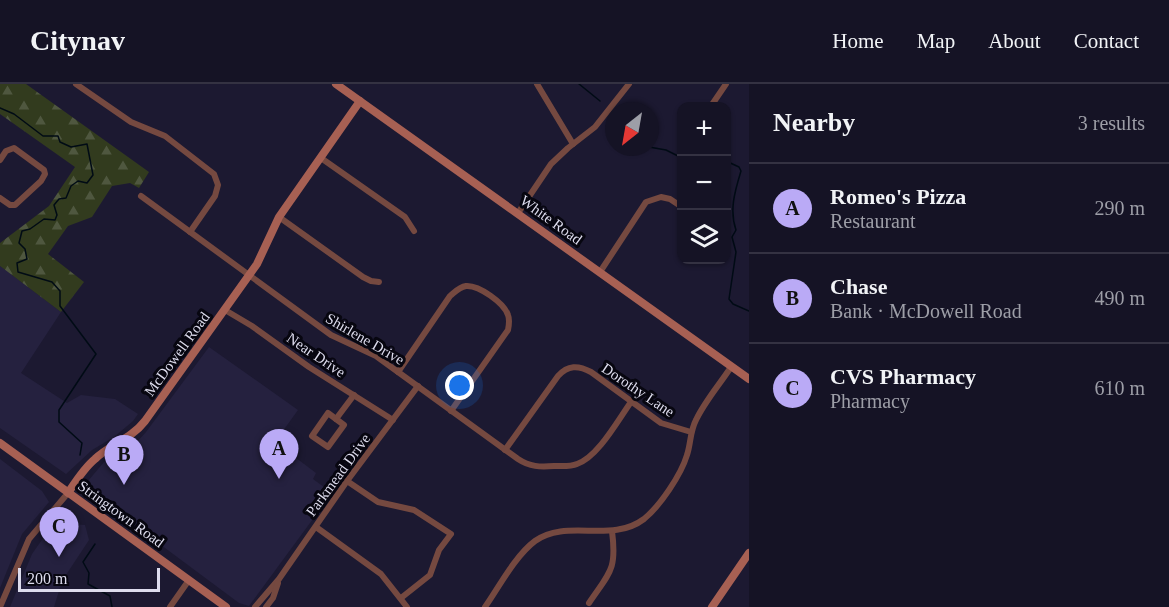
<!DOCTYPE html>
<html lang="en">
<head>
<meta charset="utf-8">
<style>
	body { margin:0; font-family:Georgia,serif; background:#222032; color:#f1f3f6 }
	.controls { position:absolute; right:18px; top:18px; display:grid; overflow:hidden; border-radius:12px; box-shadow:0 2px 4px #0004 }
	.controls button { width:54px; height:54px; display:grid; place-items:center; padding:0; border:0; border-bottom:2px solid #343242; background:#151325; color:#f1f3f6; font:30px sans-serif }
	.compass { position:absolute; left:605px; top:18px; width:54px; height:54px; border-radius:50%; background:#151325; box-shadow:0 2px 4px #0004; rotate:211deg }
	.scale { position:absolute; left:18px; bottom:15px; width:142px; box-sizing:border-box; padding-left:6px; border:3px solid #dddced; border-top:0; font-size:16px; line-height:21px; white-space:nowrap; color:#dddced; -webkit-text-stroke:4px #070610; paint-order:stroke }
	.you { position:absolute; left:460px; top:302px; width:21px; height:21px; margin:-15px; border:4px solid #fff; border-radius:50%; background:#1a73e8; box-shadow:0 0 0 9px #1a73e833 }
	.badge { display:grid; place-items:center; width:39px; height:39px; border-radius:50%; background:#baaaf6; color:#111; font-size:20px; font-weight:700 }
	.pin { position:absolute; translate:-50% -50px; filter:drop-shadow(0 2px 3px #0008) }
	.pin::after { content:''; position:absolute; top:32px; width:21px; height:18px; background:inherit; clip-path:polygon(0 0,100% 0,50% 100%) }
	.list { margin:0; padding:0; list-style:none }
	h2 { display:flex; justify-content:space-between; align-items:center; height:78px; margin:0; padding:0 24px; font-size:26px }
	h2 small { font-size:20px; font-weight:400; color:#9d9ea7 }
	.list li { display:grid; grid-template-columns:39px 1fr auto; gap:18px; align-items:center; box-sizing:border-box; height:90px; padding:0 24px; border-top:2px solid #343242 }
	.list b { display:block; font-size:22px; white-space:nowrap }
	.list p { margin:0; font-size:20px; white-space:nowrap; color:#9d9ea7 }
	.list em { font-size:20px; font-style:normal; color:#9d9ea7 }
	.icon { flex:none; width:33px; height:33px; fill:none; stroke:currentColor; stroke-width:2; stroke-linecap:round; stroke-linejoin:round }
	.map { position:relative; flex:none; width:749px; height:523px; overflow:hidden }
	header { display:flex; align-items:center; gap:36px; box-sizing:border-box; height:84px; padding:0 30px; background:#151325; border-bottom:2px solid #343242 }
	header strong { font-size:28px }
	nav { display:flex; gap:33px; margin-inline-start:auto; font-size:21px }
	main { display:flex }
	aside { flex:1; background:#151325 }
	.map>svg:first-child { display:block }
	.built { fill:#25213f }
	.forest { fill:url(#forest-firs) }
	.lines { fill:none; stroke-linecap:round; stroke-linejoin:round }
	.stream { stroke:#000b15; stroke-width:1.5 }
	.street { stroke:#754940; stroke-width:6 }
	.secondary { stroke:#a76053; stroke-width:8 }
	.labels { text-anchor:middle; stroke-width:6; stroke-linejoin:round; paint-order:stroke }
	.street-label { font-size:15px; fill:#dddced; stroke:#070610 }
</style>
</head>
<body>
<header>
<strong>Citynav</strong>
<nav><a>Home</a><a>Map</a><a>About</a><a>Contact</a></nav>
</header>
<main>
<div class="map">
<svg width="749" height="523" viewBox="0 0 749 523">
	<defs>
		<pattern id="forest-firs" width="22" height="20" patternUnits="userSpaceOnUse" patternTransform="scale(1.5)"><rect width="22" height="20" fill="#323b1e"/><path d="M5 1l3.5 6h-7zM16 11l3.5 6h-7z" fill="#4f573f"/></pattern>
	</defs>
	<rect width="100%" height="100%" fill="#1c1931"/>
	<!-- built -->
	<g class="built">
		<path d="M 0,182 L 61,228 L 21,289 L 67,319 L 81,311 L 115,315 L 138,330 L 133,337 L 114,353 L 92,366 L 66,390 L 0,344 Z"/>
		<path d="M 209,263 L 298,326 L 275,358 L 316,389 L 313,395 L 332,409 L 249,522 L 239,519 L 83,403 L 104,378 L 127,369 L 146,348 Z"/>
		<path d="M 0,375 L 42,407 L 49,418 L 22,450 L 0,504 Z"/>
		<path d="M 60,439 L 85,441 L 89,456 L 62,497 L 54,523 L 10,523 L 32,470 L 44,453 Z"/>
	</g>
	<!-- forest -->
	<path class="forest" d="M 0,0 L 26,0 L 149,88 L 139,104 L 130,99 L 112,102 L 92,133 L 68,142 L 48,170 L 84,198 L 61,228 L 0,182 L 0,159 L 49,122 L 75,83 L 0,30 Z"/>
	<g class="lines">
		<!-- stream -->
		<g class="stream">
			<path d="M 579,0 L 600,17"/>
			<path d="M 0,24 L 14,30 L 43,52 L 58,52 L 60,58 L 71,63 L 87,60 L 93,91 L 87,99 L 78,97 L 71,102 L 66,114 L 59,115 L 54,121 L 57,131 L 55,136 L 44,135 L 30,145 L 22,147 L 19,159 L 25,165 L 27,175 L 17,179 L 18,188 L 52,198 L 60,207 L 60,222 L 96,270 L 59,326 L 59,338 L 82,359 L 80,371"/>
			<path d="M 649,63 L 666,66 L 682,74"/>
			<path d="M 726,77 L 739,83 L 741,87 C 735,107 729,126 736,146 L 732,153 L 736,168 L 729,215 L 733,220 L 749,227"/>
			<path d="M 95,460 L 83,478 L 89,489 L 88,500 L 110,512 L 112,523"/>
		</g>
		<!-- street -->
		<g class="street">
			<path d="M 76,0 L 131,38 L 165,52 L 214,90 L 218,101 L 215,112 L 190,148"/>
			<path d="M 537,0 L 573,60"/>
			<path d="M 711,22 L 726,0"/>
			<path d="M 321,74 L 405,133 L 414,147"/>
			<path d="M 0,76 L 6,67 L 14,64 L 44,86 L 45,90 L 41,97 L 15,121 L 10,121 L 0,114"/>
			<path d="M 141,112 L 331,251 L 376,272 L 518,375 C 530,383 540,383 554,382 C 561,382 570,383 577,380 C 598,373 618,336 631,318"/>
			<path d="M 518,129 L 551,80 L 568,64 L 595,43 L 629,0"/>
			<path d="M 279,133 L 363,193 L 371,197 L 379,198"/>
			<path d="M 600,188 L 646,118 L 661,113 L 670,115 L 682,123"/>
			<path d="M 225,226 L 252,242 L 309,283 L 393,336"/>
			<path d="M 398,288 L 450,212 C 455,208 459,203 466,202 C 479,201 504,219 508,231 C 510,236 509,241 508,246 L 451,327"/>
			<path d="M 328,329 L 344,341 L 328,363 L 312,352 Z"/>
			<path d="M 336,335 L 354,311"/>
			<path d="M 505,366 L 558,292 C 568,281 578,281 591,288 L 661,339 L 691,348"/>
			<path d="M 347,397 L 378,418 L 414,426 L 451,450 L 439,466 L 430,491 L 401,514"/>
			<path d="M 316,443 L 381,490 L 407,523"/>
			<path d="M 589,519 C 610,488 617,486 612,447"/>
			<path d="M 0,523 L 29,455 L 68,409"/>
			<path d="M 170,523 L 189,496"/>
			<path d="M 255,523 L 279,495 L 347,397 L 418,302"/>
			<path d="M 266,523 L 273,514 L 278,499"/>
			<path d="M 485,523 C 499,503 515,472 535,457 C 567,434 611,460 644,435 C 660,422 681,391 687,371 C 691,359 690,347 696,336 C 705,317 720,300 731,283"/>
		</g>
		<!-- secondary -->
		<g class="secondary">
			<path d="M 336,0 L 749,295"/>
			<path d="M 0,359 L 226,523"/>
			<path d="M 68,409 C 76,397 84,384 95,375 C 111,360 131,355 145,337 L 257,180 L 279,133 L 360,17"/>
			<path d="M 712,523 L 749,469"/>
		</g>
	</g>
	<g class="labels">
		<!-- street labels -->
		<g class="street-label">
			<text transform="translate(551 136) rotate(36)" y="5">White Road</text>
			<text transform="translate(365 255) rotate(30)" y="5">Shirlene Drive</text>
			<text transform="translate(177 270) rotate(-54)" y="5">McDowell Road</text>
			<text transform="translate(316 271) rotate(34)" y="5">Near Drive</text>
			<text transform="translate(638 306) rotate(34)" y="5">Dorothy Lane</text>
			<text transform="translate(338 391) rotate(-54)" y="5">Parkmead Drive</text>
			<text transform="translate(121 430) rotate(36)" y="5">Stringtown Road</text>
		</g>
	</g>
</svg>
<div class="controls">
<button>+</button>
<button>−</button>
<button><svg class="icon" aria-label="layers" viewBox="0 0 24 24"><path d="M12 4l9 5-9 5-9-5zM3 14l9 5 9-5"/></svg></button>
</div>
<svg class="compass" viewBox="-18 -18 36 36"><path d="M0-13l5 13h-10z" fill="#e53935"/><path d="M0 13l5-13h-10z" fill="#9d9ea7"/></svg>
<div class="scale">200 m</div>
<div class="you"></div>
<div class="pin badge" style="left:279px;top:395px">A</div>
<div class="pin badge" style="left:124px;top:401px">B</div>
<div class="pin badge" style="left:59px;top:473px">C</div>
</div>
<aside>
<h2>Nearby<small>3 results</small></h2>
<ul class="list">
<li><span class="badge">A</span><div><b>Romeo's Pizza</b><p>Restaurant</p></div><em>290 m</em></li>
<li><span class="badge">B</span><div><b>Chase</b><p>Bank · McDowell Road</p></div><em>490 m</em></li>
<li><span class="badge">C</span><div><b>CVS Pharmacy</b><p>Pharmacy</p></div><em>610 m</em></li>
</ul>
</aside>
</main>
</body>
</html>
